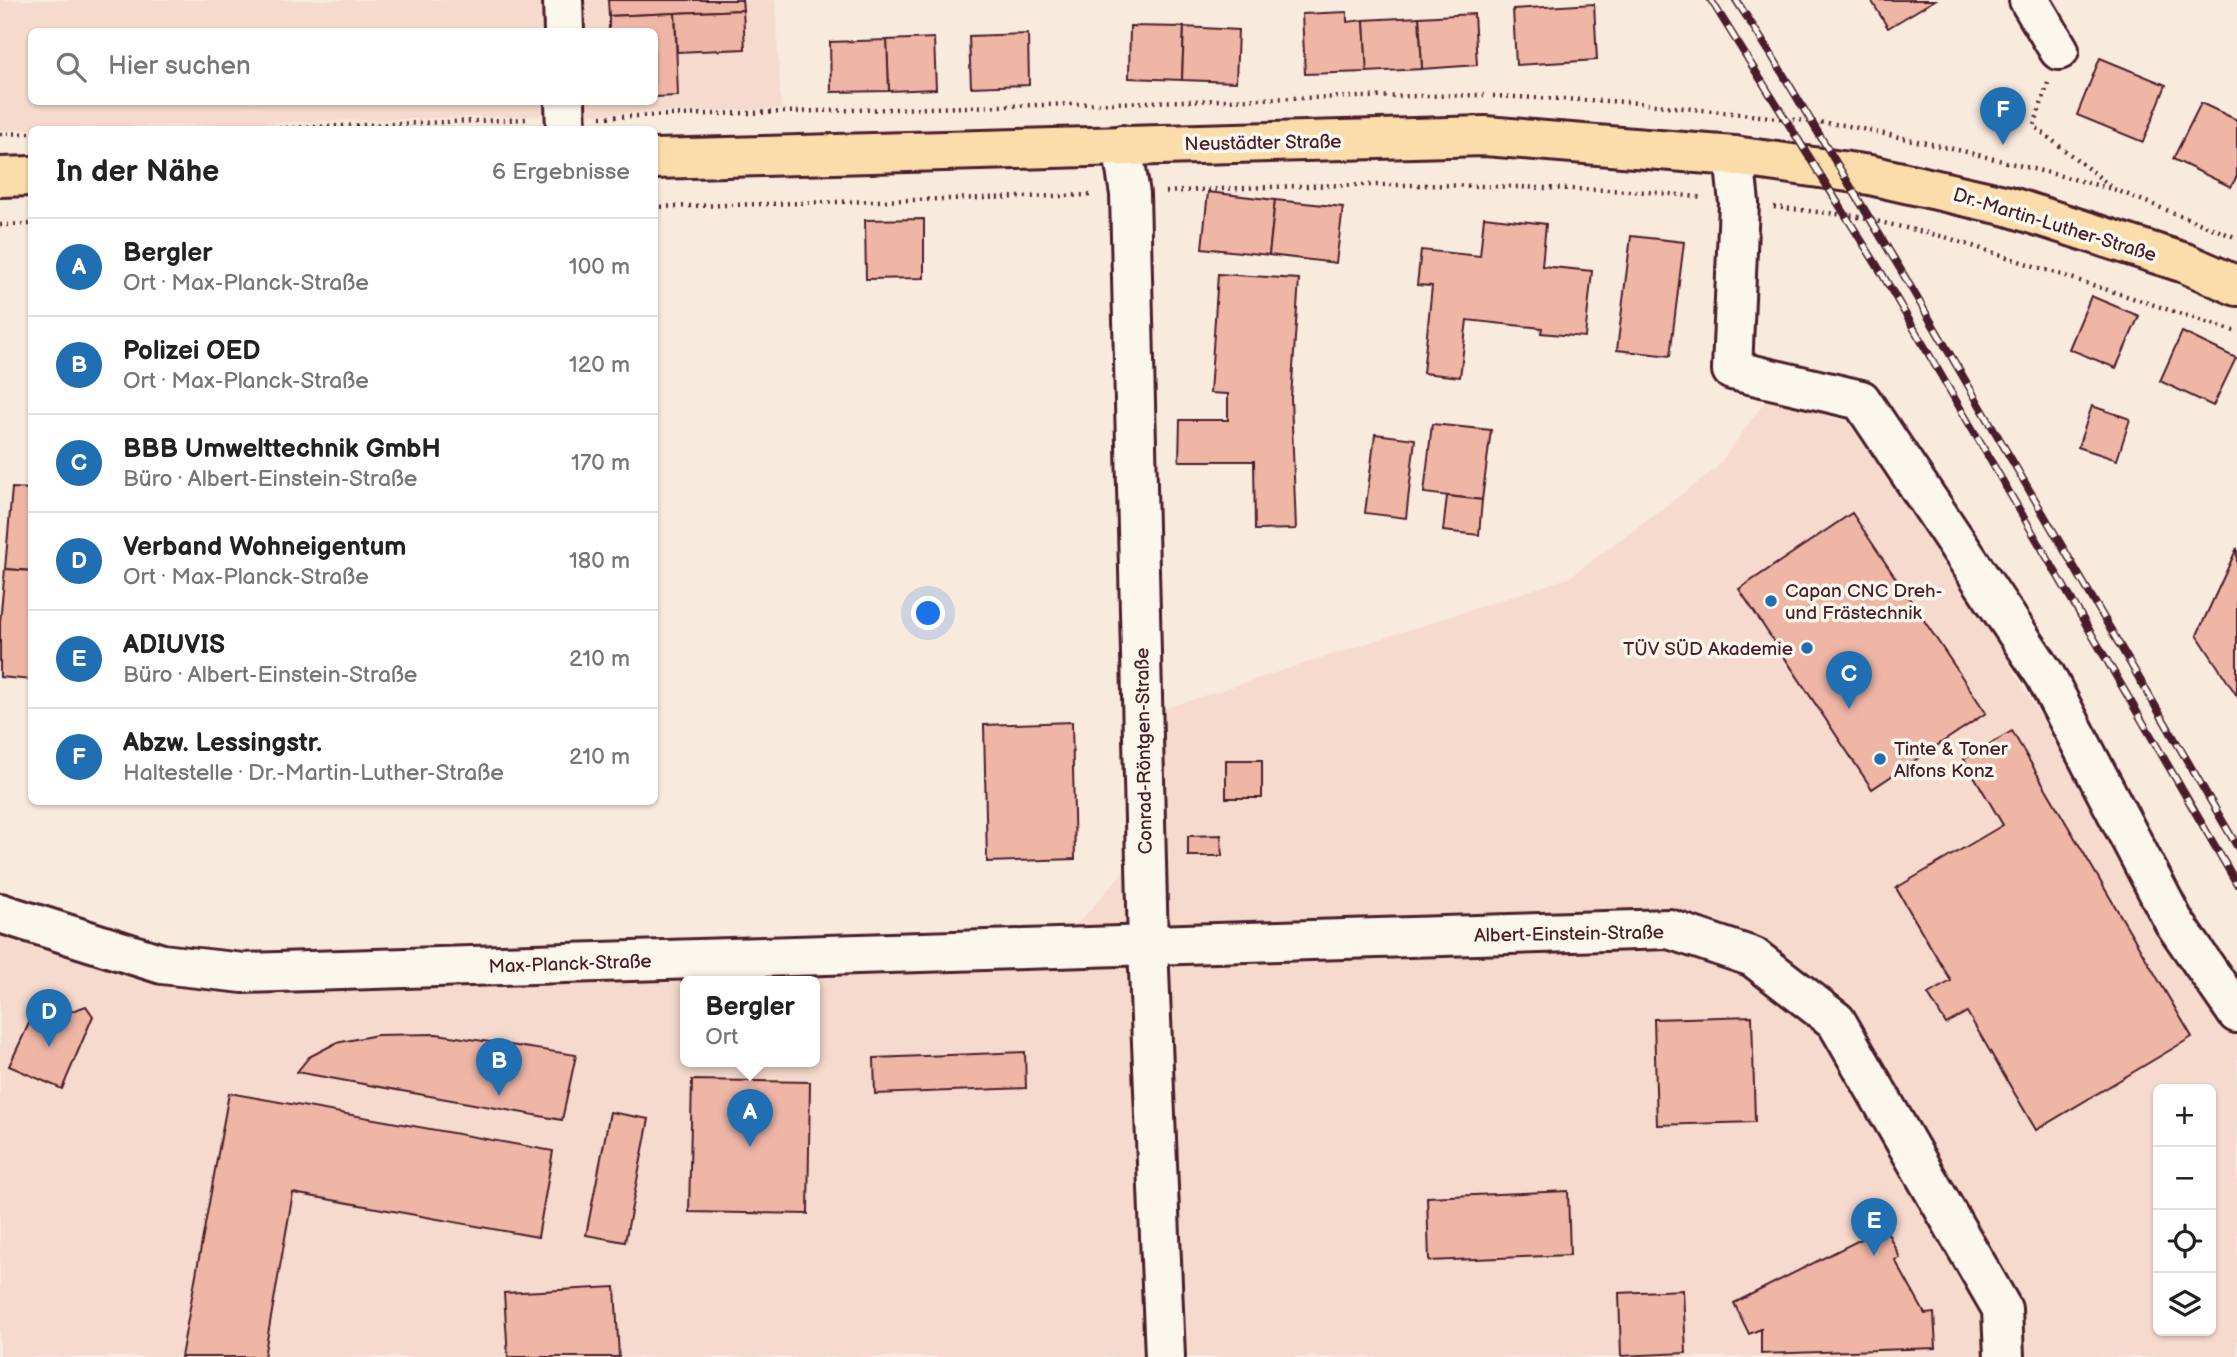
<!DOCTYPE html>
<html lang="de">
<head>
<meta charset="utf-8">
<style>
	body { margin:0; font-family:"Balsamiq Sans",sans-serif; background:#f6f6f6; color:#222 }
	.controls { position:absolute; right:21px; bottom:21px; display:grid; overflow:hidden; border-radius:10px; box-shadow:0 2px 5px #0004 }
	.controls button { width:63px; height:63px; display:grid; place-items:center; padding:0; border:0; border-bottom:2px solid #e0e0e0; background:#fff; color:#222; font:35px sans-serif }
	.you { position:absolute; left:929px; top:614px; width:24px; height:24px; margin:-18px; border:5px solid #fff; border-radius:50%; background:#1a73e8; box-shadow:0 0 0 10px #1a73e833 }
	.badge { display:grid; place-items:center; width:46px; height:46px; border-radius:50%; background:#1f6fb2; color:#fff; font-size:23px; font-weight:700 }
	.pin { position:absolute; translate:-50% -58px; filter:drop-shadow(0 2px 4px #0008) }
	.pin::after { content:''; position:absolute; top:37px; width:24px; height:21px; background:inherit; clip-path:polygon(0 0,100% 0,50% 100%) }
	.popup { position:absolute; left:680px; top:976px; width:140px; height:91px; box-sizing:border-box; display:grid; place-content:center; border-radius:10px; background:#fff; filter:drop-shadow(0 2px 5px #0005); font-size:23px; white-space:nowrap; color:#767676 }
	.popup b { font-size:26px; color:#222 }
	.popup::after { content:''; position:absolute; left:50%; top:100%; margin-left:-14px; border:14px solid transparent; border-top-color:#fff }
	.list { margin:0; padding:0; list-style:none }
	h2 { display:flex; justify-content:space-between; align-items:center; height:91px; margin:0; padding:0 28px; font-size:30px }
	h2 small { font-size:23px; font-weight:400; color:#767676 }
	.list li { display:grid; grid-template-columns:46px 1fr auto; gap:21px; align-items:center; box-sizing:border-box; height:98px; padding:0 28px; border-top:2px solid #e0e0e0 }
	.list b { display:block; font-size:26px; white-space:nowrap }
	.list p { margin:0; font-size:23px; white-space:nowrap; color:#767676 }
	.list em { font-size:23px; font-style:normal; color:#767676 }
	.icon { flex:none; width:38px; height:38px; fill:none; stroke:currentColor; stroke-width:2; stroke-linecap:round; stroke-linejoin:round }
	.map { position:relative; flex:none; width:2237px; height:1357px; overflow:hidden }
	.search { position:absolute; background:#fff; box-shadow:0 2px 5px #0004; left:28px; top:28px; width:630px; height:77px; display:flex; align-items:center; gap:18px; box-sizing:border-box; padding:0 24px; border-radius:10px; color:#767676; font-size:26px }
	.panel { position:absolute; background:#fff; box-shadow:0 2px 5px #0004; left:28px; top:126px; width:630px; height:679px; border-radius:10px }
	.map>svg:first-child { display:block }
	.built { fill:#f6dacd; fill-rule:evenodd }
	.building { fill:#efb6a6; stroke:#4a1f2b; stroke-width:2 }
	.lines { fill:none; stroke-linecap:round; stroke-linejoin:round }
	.minor-casing { stroke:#4a1f2b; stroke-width:44 }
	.major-casing { stroke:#4a1f2b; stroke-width:44 }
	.path { stroke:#4a1f2b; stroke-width:4.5; stroke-dasharray:2 5; stroke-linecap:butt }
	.minor { stroke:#fbf7ec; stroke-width:38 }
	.major { stroke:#faddab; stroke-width:38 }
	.rail-casing { stroke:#4a1f2b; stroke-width:8 }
	.rail { stroke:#fbf7ec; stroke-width:5; stroke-dasharray:16; stroke-linecap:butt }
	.poi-dot { fill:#1f6fb2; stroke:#fbf7ec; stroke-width:2.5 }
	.labels { text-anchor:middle; stroke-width:7; stroke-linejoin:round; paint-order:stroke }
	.street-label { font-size:19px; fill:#4a1f2b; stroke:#fbf7ec }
	.poi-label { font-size:19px; fill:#4a1f2b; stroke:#fbf7ec; text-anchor:start }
</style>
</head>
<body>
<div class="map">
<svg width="2237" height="1357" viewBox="0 0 2237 1357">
	<rect width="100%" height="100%" fill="#f9eade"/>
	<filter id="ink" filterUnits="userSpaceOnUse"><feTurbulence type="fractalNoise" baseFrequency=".0143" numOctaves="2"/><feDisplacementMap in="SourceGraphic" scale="14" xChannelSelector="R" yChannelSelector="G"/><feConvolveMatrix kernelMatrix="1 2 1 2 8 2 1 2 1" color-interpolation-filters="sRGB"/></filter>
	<g filter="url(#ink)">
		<!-- built -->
		<g class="built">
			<path d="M 0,0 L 775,0 L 781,109 L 0,130 ZM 32,32 L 654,32 L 654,102 L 32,102 Z"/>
			<path d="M 1770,394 L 1869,430 L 2131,867 L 2237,1038 L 2237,1357 L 0,1357 L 0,893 L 121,935 L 225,955 L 1072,930 L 1126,869 L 1120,723 L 1569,578 L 1717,468 ZM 685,981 L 815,981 L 815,1061 L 685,1061 ZM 2158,1089 L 2211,1089 L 2211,1331 L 2158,1331 Z"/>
		</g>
		<!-- building -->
		<g class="building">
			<path d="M 608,0 L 742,0 L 743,10 L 609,16 Z"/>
			<path d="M 1871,0 L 1935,0 L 1888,28 Z"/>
			<path d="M 1594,4 L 1597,60 L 1516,65 L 1513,9 Z"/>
			<path d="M 743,10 L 745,49 L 677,52 L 675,13 Z"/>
			<path d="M 1347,12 L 1347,22 L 1364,20 L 1367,72 L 1305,74 L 1302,14 Z"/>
			<path d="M 675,13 L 678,96 L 654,97 L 654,32 L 609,32 L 609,16 Z"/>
			<path d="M 1474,14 L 1477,65 L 1422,69 L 1419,17 Z"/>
			<path d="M 1419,17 L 1422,69 L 1367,72 L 1364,20 Z"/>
			<path d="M 1130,26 L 1184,27 L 1182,80 L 1129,78 Z"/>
			<path d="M 1184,27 L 1238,30 L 1236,82 L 1182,80 Z"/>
			<path d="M 1028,34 L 1029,85 L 971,87 L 969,36 Z"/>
			<path d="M 934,38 L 936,89 L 889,91 L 887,40 Z"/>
			<path d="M 887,40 L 889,91 L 831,92 L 830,42 Z"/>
			<path d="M 2100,58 L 2166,85 L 2143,142 L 2077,115 Z"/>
			<path d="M 2201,103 L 2237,120 L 2237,176 L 2231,187 L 2173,159 Z"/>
			<path d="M 1208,192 L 1275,200 L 1269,255 L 1202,248 Z"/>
			<path d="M 1275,200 L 1343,207 L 1336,263 L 1269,255 Z"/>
			<path d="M 1484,217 L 1546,224 L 1542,266 L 1592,271 L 1585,337 L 1541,333 L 1542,328 L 1467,320 L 1460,377 L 1423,373 L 1432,286 L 1417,285 L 1421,250 L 1480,256 Z"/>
			<path d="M 924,219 L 924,278 L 866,279 L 865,220 Z"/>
			<path d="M 1631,236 L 1684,242 L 1670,356 L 1617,350 Z"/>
			<path d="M 1218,274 L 1299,279 L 1291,398 L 1296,529 L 1255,530 L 1254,461 L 1179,461 L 1180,420 L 1228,420 L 1228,394 L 1210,393 Z"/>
			<path d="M 2091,296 L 2139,316 L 2116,368 L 2069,349 Z"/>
			<path d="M 2182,332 L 2236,358 L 2213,406 L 2160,381 Z"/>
			<path d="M 2092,406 L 2130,419 L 2117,460 L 2078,447 Z"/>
			<path d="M 1432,424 L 1491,430 L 1482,500 L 1424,493 Z"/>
			<path d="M 1375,434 L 1415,439 L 1406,518 L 1365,513 Z"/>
			<path d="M 12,488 L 32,489 L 32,571 L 5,569 Z"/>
			<path d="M 1447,496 L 1482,500 L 1479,535 L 1443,531 Z"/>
			<path d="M 1852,513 L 1986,713 L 1872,789 L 1739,589 Z"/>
			<path d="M 2237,548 L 2237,696 L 2197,635 Z"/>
			<path d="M 5,569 L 32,571 L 32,680 L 0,677 L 0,622 Z"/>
			<path d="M 1072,722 L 1075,859 L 987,862 L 984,725 Z"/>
			<path d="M 2012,731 L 2192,1037 L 2036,1130 L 1967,1012 L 1946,1024 L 1928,994 L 1951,981 L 1896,888 L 2003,825 L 1964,759 Z"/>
			<rect x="1226" y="760" width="36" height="38"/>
			<path d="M 1221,835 L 1222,856 L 1188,856 L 1188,836 Z"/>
			<path d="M 39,1002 L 70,1012 L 86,1006 L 93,1016 L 62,1089 L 9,1066 Z"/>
			<path d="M 1752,1016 L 1755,1122 L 1657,1125 L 1654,1019 Z"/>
			<path d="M 437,1034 L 576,1055 L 562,1120 L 297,1072 L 309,1057 L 336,1043 L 377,1035 Z"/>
			<path d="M 1025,1052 L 1026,1088 L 875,1094 L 874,1058 Z"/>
			<path d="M 692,1080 L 810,1082 L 808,1214 L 689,1212 Z"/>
			<path d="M 229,1093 L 553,1151 L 538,1237 L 293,1193 L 264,1357 L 181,1357 Z"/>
			<path d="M 610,1112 L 649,1119 L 625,1242 L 586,1235 Z"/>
			<path d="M 1568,1191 L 1570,1255 L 1429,1261 L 1427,1197 Z"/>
			<path d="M 1885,1227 L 1900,1258 L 1895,1260 L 1925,1314 L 1934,1313 L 1936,1348 L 1761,1354 L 1761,1329 L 1749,1334 L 1734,1303 Z"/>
			<path d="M 615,1287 L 619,1357 L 508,1357 L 504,1293 Z"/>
			<path d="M 1683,1290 L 1686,1353 L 1621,1356 L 1619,1293 Z"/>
		</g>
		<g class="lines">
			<defs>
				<g id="minor">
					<path d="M 563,0 L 564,32"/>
					<path d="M 2029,0 L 2059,50"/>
					<path d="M 565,102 L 566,130"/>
					<path d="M 1122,145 L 1130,194 L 1148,946 L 1165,1357"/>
					<path d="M 1734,156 L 1739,203 L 1732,370 L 1861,400 L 2045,675 L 2174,922 L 2237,1013"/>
					<path d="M 0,913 L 162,964 L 243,973 L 1669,929 L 1753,957 L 1836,1021 L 2002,1309 L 2004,1357"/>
				</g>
				<g id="major">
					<path d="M 654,159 L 1485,136 L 1734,156 L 1870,175 L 2008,206 L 2185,263 L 2237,286"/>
					<path d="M 0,177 L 32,176"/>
				</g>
			</defs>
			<!-- minor casing -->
			<use href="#minor" class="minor-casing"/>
			<!-- major casing -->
			<use href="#major" class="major-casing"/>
			<!-- path -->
			<g class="path">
				<path d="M 2048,83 L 2034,126 L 2113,188"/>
				<path d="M 1493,96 L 1628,102 L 1844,125 L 1967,152 L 2116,190 L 2237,238"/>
				<path d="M 601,117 L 1295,98 L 1484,95"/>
				<path d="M 230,130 L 529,119"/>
				<path d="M 0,134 L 32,133"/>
				<path d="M 1166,192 C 1292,184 1418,183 1544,188 C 1597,190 1650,190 1703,198"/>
				<path d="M 654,207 L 1094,195"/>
				<path d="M 1774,207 L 1854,216 L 1945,237 L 2237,332"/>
				<path d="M 0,225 L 32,224"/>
			</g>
			<!-- minor -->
			<use href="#minor" class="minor"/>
			<!-- major -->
			<use href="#major" class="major"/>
			<defs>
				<g id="rail">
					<path d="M 1711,0 L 1881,272 L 2237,884"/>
					<path d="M 1736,0 L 1769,51 L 1902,272 L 2237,846"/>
				</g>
			</defs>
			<!-- rail casing -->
			<use href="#rail" class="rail-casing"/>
			<!-- rail -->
			<use href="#rail" class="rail"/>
		</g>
	</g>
	<!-- markers -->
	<g class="poi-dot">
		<circle cx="1771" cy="601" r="7"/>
		<circle cx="1807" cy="648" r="7"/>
		<circle cx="1880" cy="759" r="7"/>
	</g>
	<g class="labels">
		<!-- street labels -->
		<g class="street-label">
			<text transform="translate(1263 142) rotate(-1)" y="7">Neustädter Straße</text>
			<text transform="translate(2055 224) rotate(17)" y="7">Dr.-Martin-Luther-Straße</text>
			<text transform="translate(1143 751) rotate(-91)" y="7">Conrad-Röntgen-Straße</text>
			<text transform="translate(1569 933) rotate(-1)" y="7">Albert-Einstein-Straße</text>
			<text transform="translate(570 963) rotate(-2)" y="7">Max-Planck-Straße</text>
		</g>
		<!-- poi labels -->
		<g class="poi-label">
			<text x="1785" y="597">Capan CNC Dreh-<tspan x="1785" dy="22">und Frästechnik</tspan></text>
			<text x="1793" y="655" text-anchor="end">TÜV SÜD Akademie</text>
			<text x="1894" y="755">Tinte &amp; Toner<tspan x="1894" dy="22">Alfons Konz</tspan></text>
		</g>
	</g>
</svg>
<div class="controls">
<button>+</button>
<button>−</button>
<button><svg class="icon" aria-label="locate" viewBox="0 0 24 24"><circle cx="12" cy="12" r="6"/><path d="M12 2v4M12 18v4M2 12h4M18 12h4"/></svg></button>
<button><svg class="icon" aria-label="layers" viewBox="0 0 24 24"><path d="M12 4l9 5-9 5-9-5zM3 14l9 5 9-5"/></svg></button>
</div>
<div class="you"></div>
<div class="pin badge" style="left:750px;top:1147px">A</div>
<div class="popup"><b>Bergler</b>Ort</div>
<div class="pin badge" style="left:499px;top:1096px">B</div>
<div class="pin badge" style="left:1849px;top:709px">C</div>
<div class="pin badge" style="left:49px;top:1047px">D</div>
<div class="pin badge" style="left:1874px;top:1256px">E</div>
<div class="pin badge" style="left:2003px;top:145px">F</div>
<div class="search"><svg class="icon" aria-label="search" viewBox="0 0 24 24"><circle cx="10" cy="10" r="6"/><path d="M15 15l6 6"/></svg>Hier suchen</div>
<section class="panel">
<h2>In der Nähe<small>6 Ergebnisse</small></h2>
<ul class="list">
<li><span class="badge">A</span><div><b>Bergler</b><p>Ort · Max-Planck-Straße</p></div><em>100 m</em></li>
<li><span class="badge">B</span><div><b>Polizei OED</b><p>Ort · Max-Planck-Straße</p></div><em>120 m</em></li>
<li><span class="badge">C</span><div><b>BBB Umwelttechnik GmbH</b><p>Büro · Albert-Einstein-Straße</p></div><em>170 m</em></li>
<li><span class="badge">D</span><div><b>Verband Wohneigentum</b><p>Ort · Max-Planck-Straße</p></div><em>180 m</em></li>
<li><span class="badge">E</span><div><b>ADIUVIS</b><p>Büro · Albert-Einstein-Straße</p></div><em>210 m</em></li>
<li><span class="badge">F</span><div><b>Abzw. Lessingstr.</b><p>Haltestelle · Dr.-Martin-Luther-Straße</p></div><em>210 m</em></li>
</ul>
</section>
</div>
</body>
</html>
